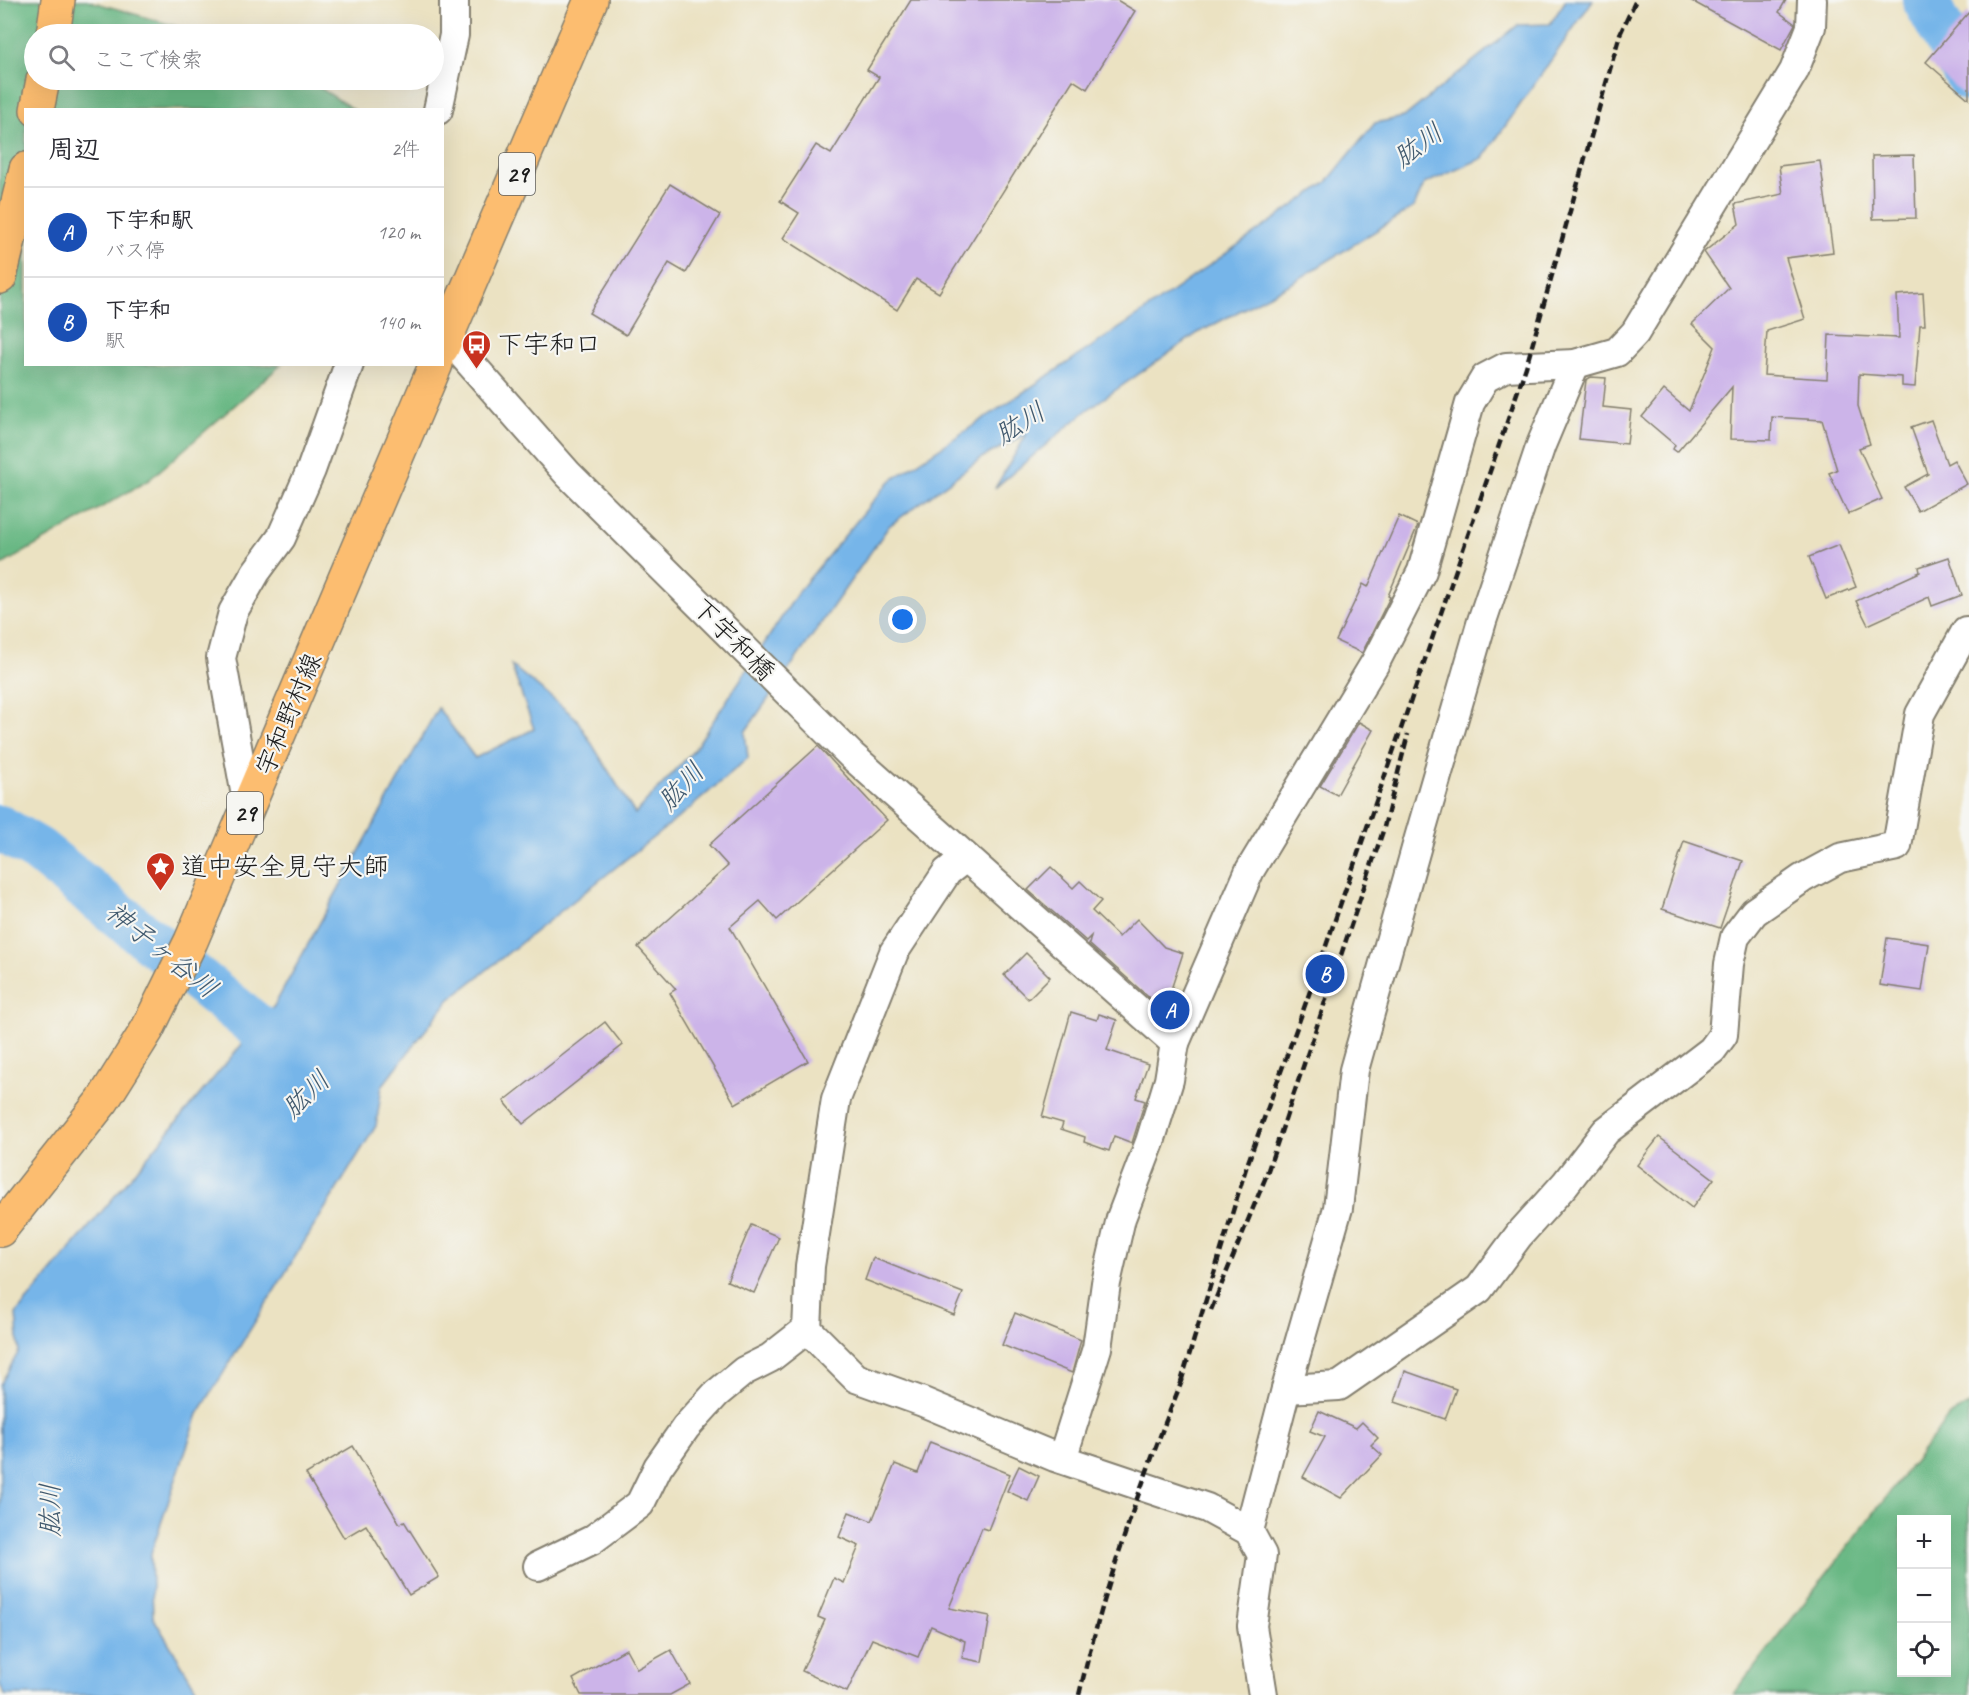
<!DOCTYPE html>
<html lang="ja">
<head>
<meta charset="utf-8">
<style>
	body { margin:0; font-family:Caveat,"Klee One",sans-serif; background:#f2f2f3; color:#2b2b33 }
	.controls { position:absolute; right:18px; bottom:18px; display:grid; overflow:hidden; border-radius:0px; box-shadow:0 6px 24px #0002 }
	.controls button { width:54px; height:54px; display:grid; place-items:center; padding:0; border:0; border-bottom:2px solid #e1e1e2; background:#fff; color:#2b2b33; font:30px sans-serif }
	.you { position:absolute; left:903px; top:620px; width:21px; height:21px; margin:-15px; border:4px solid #fff; border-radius:50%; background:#1a73e8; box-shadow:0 0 0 9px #1a73e833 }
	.badge { display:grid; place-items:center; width:39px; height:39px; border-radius:50%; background:#db2777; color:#fff; font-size:20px; font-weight:700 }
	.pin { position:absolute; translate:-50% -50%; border:3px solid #fff; box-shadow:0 2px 6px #0006 }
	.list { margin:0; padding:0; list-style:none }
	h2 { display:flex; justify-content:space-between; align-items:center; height:78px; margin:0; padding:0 24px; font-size:26px }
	h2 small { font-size:20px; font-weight:400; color:#7c7c81 }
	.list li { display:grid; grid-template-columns:39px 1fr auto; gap:18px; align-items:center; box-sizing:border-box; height:90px; padding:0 24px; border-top:2px solid #e1e1e2 }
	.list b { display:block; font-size:22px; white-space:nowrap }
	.list p { margin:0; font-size:20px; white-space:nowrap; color:#7c7c81 }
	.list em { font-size:20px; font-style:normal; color:#7c7c81 }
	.icon { flex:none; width:33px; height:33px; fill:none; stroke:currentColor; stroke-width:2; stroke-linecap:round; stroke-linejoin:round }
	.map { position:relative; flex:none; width:1969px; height:1695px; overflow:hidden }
	.search { position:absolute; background:#fff; box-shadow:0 6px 24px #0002; left:24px; top:24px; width:420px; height:66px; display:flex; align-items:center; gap:15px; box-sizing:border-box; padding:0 21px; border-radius:33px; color:#7c7c81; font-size:22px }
	.panel { position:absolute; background:#fff; box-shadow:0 6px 24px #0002; left:24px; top:108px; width:420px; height:258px; border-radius:0px }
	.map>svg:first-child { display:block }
	.forest { fill:#69b884; stroke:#426a50; stroke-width:1.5; fill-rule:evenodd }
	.water { fill:#76b5e9; stroke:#496882; stroke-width:1.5 }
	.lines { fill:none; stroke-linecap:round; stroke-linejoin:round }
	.river { stroke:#76b5e9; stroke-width:46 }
	.building { fill:#ccb4e9 }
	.minor-casing { stroke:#847f6f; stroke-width:32 }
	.major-casing { stroke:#847f6f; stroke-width:36 }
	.highway-casing { stroke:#847f6f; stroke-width:36 }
	.minor { stroke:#fff; stroke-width:28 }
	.major { stroke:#fcbd6f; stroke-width:33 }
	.highway { stroke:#fcbd6f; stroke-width:33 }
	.rail { stroke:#1c1c1c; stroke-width:4.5; stroke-dasharray:9 4.5; stroke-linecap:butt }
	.labels { text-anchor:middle; stroke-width:4.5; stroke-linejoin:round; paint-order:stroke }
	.shield { fill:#f6f6f2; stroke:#5d5d5c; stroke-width:1.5 }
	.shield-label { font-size:24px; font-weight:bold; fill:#1c1c1c }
	.poi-label { font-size:26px; fill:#1c1c1c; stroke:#f6f6f2; text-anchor:start }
	.street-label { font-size:26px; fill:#1c1c1c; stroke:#f6f6f2 }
	.water-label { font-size:27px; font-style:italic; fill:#40596e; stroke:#f6f6f2 }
</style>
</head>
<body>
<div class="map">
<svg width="1969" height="1695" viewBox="0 0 1969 1695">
	<rect width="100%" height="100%" fill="#f6f6f2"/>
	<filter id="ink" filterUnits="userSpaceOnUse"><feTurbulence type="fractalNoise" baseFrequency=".0167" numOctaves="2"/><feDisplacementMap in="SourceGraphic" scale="12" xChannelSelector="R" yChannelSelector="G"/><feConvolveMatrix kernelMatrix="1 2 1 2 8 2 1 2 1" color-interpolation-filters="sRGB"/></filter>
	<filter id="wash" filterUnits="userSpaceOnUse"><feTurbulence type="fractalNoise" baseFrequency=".008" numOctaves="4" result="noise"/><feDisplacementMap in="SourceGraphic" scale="24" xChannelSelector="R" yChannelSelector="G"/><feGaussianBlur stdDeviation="1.35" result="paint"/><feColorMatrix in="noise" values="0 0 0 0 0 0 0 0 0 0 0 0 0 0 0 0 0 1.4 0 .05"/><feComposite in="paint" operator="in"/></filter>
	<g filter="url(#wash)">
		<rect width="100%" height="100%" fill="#ebe2c2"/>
		<!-- forest -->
		<g class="forest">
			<path d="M 0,0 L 87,0 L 202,34 L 34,34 L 34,80 L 308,80 L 353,109 L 26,110 L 26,364 L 281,365 L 149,480 L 0,566 Z"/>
			<path d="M 1969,1405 L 1969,1695 L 1733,1695 L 1949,1416 ZM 1902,1520 L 1946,1520 L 1946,1672 L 1902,1672 Z"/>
		</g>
		<!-- water -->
		<path class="water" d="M 1566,0 L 1593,0 L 1483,158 L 1424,184 L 1414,207 L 1294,282 L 1198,333 L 1087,410 L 995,488 L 1027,434 L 983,457 L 889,526 L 745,732 L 748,758 L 688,810 L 449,1000 L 382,1086 L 376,1126 L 198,1414 L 151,1553 L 153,1617 L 200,1695 L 5,1695 L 0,1685 L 0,1385 L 19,1351 L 16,1314 L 274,1006 L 438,708 L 475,758 L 534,729 L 511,665 L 576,718 L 635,814 L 694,750 L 799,591 L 889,482 L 1139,315 L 1327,182 L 1375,123 L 1404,117 L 1518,25 L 1550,24 Z"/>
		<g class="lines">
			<!-- river -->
			<g class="river">
				<path d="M 1925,0 L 1969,79"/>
				<path d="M 0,828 L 38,850 L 307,1067"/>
			</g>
		</g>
		<g id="blocks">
			<!-- building -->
			<g class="building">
				<path d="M 911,0 L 1117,0 L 1135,11 L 1087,89 L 1073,80 L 939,293 L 916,279 L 897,310 L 783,238 L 799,213 L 780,201 L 816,145 L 831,154 L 879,77 L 867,70 Z"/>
				<path d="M 1690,0 L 1786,0 L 1779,12 L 1795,24 L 1781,50 Z"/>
				<path d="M 1969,12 L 1969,99 L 1926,62 Z"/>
				<path d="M 1914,155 L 1916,218 L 1873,219 L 1872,156 Z"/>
				<path d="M 1820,161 L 1833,252 L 1786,258 L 1805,319 L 1767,331 L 1764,375 L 1827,379 L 1829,335 L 1899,338 L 1897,295 L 1923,293 L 1925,325 L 1920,325 L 1915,387 L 1902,386 L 1902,377 L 1859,374 L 1858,406 L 1870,444 L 1859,448 L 1882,499 L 1848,514 L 1829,473 L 1837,470 L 1822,420 L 1772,417 L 1771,440 L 1730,439 L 1732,387 L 1677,452 L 1673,449 L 1675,445 L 1642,417 L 1664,390 L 1689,411 L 1715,347 L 1692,324 L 1729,288 L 1704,252 L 1739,224 L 1735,204 L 1783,194 L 1779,166 Z"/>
				<path d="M 670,184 L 720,215 L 686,273 L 669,263 L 626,335 L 589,313 Z"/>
				<path d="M 1591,377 L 1606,378 L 1603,407 L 1631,410 L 1627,444 L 1579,439 L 1586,380 Z"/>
				<path d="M 1931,420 L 1947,464 L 1954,460 L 1967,484 L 1918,511 L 1904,487 L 1928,474 L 1911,427 Z"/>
				<path d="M 1399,516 L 1418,525 L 1388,596 L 1390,597 L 1362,653 L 1336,641 L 1363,584 L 1368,587 Z"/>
				<path d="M 1839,545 L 1856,587 L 1826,599 L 1809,557 Z"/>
				<path d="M 1949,557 L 1962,595 L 1932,606 L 1929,597 L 1868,625 L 1856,601 L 1920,572 L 1919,567 Z"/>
				<path d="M 1359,722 L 1373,730 L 1337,795 L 1320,786 Z"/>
				<path d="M 818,746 L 887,820 L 777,920 L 760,901 L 730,927 L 808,1061 L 735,1104 L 670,993 L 676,989 L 638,947 L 728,866 L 709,845 Z"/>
				<path d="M 1684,841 L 1743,861 L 1720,928 L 1662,909 Z"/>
				<path d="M 1051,867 L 1073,888 L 1080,881 L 1101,901 L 1092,911 L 1119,937 L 1137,919 L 1164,947 L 1183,953 L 1164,1011 L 1089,944 L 1091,936 L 1086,941 L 1028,890 Z"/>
				<path d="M 1887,938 L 1929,944 L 1922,991 L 1880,985 Z"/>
				<path d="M 1026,953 L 1050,977 L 1028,999 L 1004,975 Z"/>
				<path d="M 1071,1012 L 1097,1020 L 1099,1014 L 1117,1020 L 1107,1050 L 1148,1064 L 1136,1098 L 1145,1101 L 1132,1143 L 1114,1136 L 1109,1151 L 1084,1142 L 1085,1137 L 1061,1129 L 1063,1123 L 1042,1117 Z"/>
				<path d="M 605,1022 L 623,1045 L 523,1124 L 504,1101 Z"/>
				<path d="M 1659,1137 L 1714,1179 L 1692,1208 L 1637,1165 Z"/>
				<path d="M 751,1225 L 779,1237 L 754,1293 L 727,1281 Z"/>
				<path d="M 873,1258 L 963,1293 L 954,1315 L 865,1280 Z"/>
				<path d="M 1015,1313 L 1081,1340 L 1072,1373 L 1002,1345 Z"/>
				<path d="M 1405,1371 L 1456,1389 L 1445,1419 L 1395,1402 Z"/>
				<path d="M 1319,1411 L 1356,1428 L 1362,1422 L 1378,1438 L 1371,1445 L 1382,1455 L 1341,1498 L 1303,1477 L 1325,1437 L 1310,1431 Z"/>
				<path d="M 930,1442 L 1010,1474 L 988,1530 L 982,1528 L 949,1608 L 990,1616 L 982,1662 L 962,1658 L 965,1641 L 931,1626 L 918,1657 L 872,1639 L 847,1692 L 802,1671 L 825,1620 L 818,1617 L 834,1578 L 844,1583 L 859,1546 L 839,1537 L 849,1512 L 872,1521 L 895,1464 L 918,1473 Z"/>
				<path d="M 353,1446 L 400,1524 L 404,1521 L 439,1577 L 409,1595 L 366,1525 L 344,1538 L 306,1474 Z"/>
				<path d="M 1019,1466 L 1039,1476 L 1028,1501 L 1007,1491 Z"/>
				<path d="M 626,1649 L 637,1669 L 671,1650 L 690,1684 L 670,1695 L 581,1695 L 573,1679 Z"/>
			</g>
		</g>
	</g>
	<g filter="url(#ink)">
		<use href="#blocks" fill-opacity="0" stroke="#847f6f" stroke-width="1.5"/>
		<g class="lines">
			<defs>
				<g id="minor">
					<path d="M 438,110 L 454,35 L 454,0"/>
					<path d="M 447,337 L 568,474 L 852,756 L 1175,1043"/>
					<path d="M 248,807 L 221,658 L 233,612 L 256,572 L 281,538 L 311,470 L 349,364"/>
					<path d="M 965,858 L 947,872 L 894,952 L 836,1099 L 810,1266 L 807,1329 L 856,1378 L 923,1402 L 1055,1457 L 1207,1508 L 1249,1531 L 1262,1555 L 1252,1626 L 1263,1695"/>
					<path d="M 1286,1389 L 1339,1386 L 1479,1289 L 1519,1235 L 1565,1184 L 1606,1131 L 1712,1050 L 1723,1035 L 1729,964 L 1735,937 L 1754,912 L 1803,878 L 1840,858 L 1897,846 L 1920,714 L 1966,631"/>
					<path d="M 1062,1459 L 1097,1348 L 1106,1283 L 1121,1218 L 1150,1142 L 1169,1080 L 1175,1043 L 1250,870 L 1375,663 L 1422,571 L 1470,403 L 1485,378 L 1506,367 L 1575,364 L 1617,352 L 1635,333 L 1794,71 L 1811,27 L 1812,0"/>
					<path d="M 1249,1531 L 1286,1389 L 1338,1208 L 1354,1070 L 1419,838 L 1482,621 L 1541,445 L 1575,364"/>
					<path d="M 538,1566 L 592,1540 L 640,1504 L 658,1467 L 686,1427 L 716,1394 L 744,1371 L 770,1358 L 807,1329"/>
				</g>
				<g id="major">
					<path d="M 442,348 L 591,0"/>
					<path d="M 0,1230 L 103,1100 L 147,1030 L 191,941 L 436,364"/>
				</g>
				<g id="highway">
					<path d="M 53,34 L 58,0"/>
					<path d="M 37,110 L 43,80"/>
					<path d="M 0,277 L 26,169"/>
				</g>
			</defs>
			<!-- minor casing -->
			<use href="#minor" class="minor-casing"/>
			<!-- major casing -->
			<use href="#major" class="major-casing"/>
			<!-- highway casing -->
			<use href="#highway" class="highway-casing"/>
			<!-- minor -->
			<use href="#minor" class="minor"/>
			<!-- major -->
			<use href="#major" class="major"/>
			<!-- highway -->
			<use href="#highway" class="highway"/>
			<!-- rail -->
			<g class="rail">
				<path d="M 1211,1310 L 1265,1179 L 1383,831 L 1408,734"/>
				<path d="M 1181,1382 L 1246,1168 L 1317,972 L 1526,367 L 1620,34 L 1636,0"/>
				<path d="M 1079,1695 C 1105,1586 1141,1480 1184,1376"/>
			</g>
		</g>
	</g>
	<!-- icons -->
	<defs>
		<symbol id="bus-pin" viewBox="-11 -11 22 30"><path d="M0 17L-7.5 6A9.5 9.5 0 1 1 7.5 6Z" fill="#c8321e" stroke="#f6f6f2"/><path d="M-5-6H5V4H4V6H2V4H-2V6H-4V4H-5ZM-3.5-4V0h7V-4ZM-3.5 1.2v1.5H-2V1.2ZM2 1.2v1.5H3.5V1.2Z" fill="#fff"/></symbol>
		<symbol id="sight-pin" viewBox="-11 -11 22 30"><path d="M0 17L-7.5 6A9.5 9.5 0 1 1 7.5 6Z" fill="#c8321e" stroke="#f6f6f2"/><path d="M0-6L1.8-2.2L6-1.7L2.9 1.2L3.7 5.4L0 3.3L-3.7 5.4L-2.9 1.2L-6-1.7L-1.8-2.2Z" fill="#fff"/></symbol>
	</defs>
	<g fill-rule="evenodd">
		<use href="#bus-pin" x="460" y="328" width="33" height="45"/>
		<use href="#sight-pin" x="144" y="850" width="33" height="45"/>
	</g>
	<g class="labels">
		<!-- shield labels -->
		<g class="shield">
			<rect x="499" y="153" width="36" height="42" rx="4.5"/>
			<rect x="227" y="792" width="36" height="42" rx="4.5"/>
		</g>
		<g class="shield-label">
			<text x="517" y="182">29</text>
			<text x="245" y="821">29</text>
		</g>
		<!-- poi labels -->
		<g class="poi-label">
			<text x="497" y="353">下宇和口</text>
			<text x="181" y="875">道中安全見守大師</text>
		</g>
		<!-- street labels -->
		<g class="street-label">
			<text transform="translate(734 639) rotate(45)" y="9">下宇和橋</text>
			<text transform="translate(288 714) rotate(-67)" y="9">宇和野村線</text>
		</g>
		<!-- water labels -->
		<g class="water-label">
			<text transform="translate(1418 145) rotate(-36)" y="9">肱川</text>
			<text transform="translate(1020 423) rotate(-32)" y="9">肱川</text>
			<text transform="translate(681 786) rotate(-47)" y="9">肱川</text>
			<text transform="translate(162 950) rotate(39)" y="9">神子ヶ谷川</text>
			<text transform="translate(306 1094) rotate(-44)" y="9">肱川</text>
			<text transform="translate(50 1510) rotate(-90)" y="9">肱川</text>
		</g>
	</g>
</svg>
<div class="controls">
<button>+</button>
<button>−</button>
<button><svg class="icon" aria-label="locate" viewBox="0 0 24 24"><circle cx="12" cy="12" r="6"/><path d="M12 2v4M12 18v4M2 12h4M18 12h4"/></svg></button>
</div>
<div class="you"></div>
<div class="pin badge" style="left:1170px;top:1010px;background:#1a4fb4">A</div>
<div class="pin badge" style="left:1325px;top:974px;background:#1a4fb4">B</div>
<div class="search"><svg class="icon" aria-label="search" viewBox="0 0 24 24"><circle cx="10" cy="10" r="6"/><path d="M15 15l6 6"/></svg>ここで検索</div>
<section class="panel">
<h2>周辺<small>2件</small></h2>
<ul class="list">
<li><span class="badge" style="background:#1a4fb4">A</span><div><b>下宇和駅</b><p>バス停</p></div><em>120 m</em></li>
<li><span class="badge" style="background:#1a4fb4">B</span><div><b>下宇和</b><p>駅</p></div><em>140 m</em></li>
</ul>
</section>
</div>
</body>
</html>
